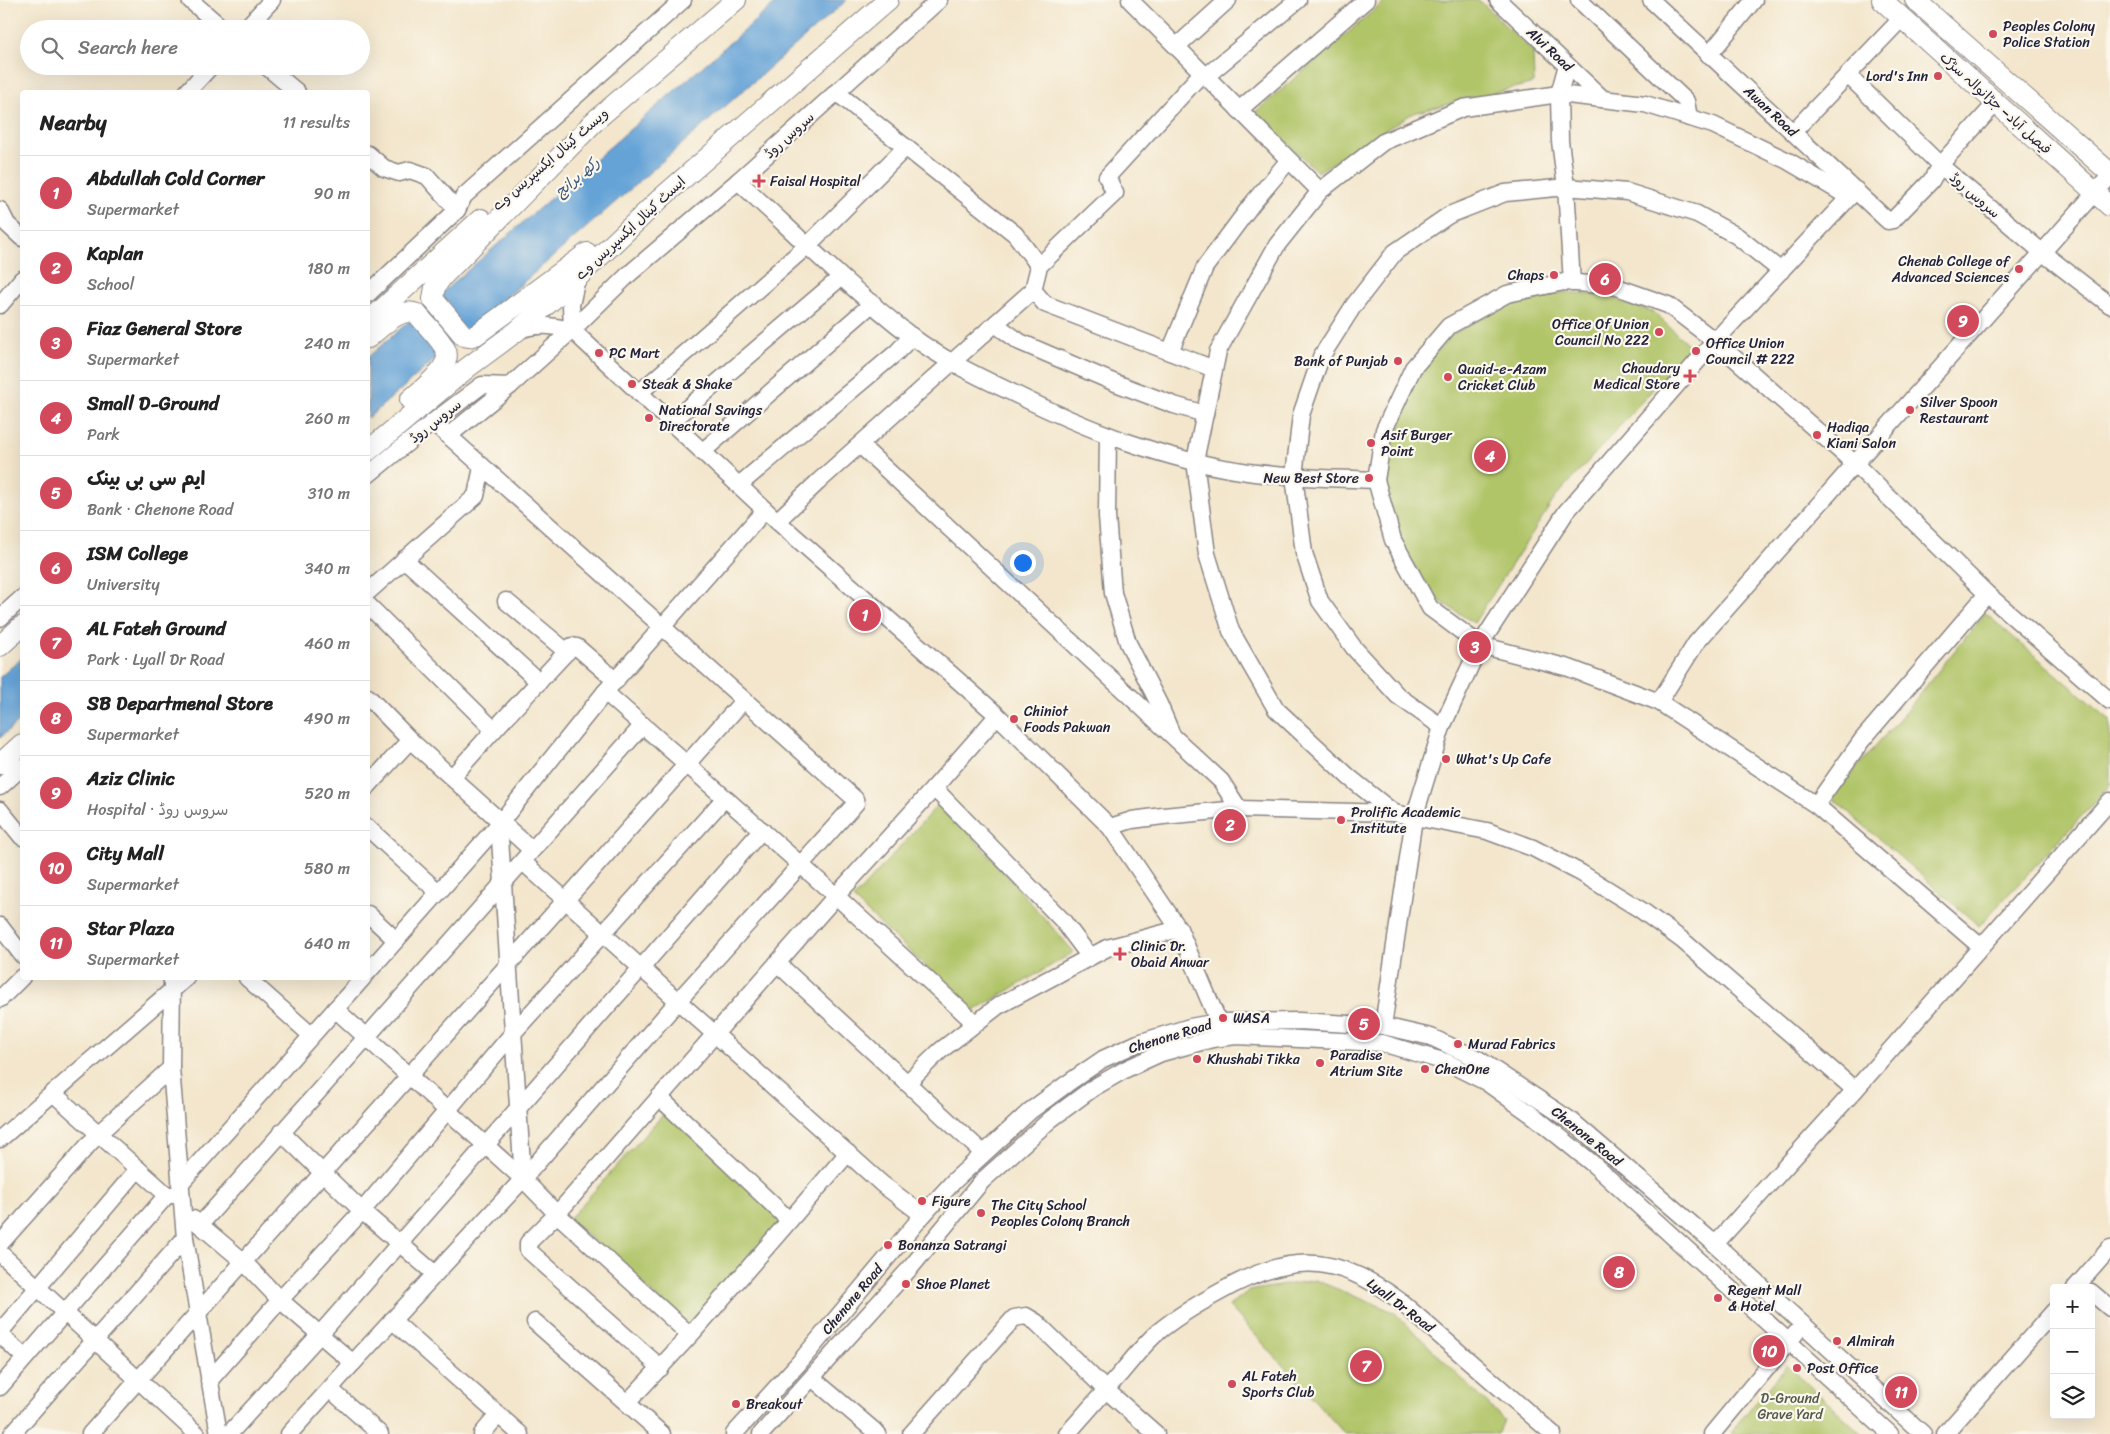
<!DOCTYPE html>
<html lang="en">
<head>
<meta charset="utf-8">
<style>
	body { margin:0; font-family:Sriracha,"Playpen Sans Arabic",sans-serif; background:#f6f6f6; color:#222 }
	.controls { position:absolute; right:15px; bottom:15px; display:grid; overflow:hidden; border-radius:5px; box-shadow:0 5px 20px #0002 }
	.controls button { width:45px; height:45px; display:grid; place-items:center; padding:0; border:0; border-bottom:1px solid #e0e0e0; background:#fff; color:#222; font:25px sans-serif }
	.you { position:absolute; left:1022px; top:562px; width:18px; height:18px; margin:-12px; border:4px solid #fff; border-radius:50%; background:#1a73e8; box-shadow:0 0 0 8px #1a73e833 }
	.badge { display:grid; place-items:center; width:32px; height:32px; border-radius:50%; background:#d1495b; color:#fff; font-size:16px; font-weight:700 }
	.pin { position:absolute; translate:-50% -50%; border:2px solid #fff; box-shadow:0 1px 5px #0006 }
	.list { margin:0; padding:0; list-style:none }
	h2 { display:flex; justify-content:space-between; align-items:center; height:65px; margin:0; padding:0 20px; font-size:21px }
	h2 small { font-size:16px; font-weight:400; color:#767676 }
	.list li { display:grid; grid-template-columns:32px 1fr auto; gap:15px; align-items:center; box-sizing:border-box; height:75px; padding:0 20px; border-top:1px solid #e0e0e0 }
	.list b { display:block; font-size:19px; white-space:nowrap }
	.list p { margin:0; font-size:16px; white-space:nowrap; color:#767676 }
	.list em { font-size:16px; font-style:normal; color:#767676 }
	.icon { flex:none; width:28px; height:28px; fill:none; stroke:currentColor; stroke-width:2; stroke-linecap:round; stroke-linejoin:round }
	.map { position:relative; flex:none; width:2110px; height:1434px; overflow:hidden }
	.search { position:absolute; background:#fff; box-shadow:0 5px 20px #0002; left:20px; top:20px; width:350px; height:55px; display:flex; align-items:center; gap:12px; box-sizing:border-box; padding:0 18px; border-radius:28px; color:#767676; font-size:19px }
	.panel { position:absolute; background:#fff; box-shadow:0 5px 20px #0002; left:20px; top:90px; width:350px; height:890px; border-radius:5px }
	.map>svg:first-child { display:block }
	.green { fill:#b0c468; stroke:#697352 }
	.water { fill:#65a3d7; stroke:#446289 }
	.lines { fill:none; stroke-linecap:round; stroke-linejoin:round }
	.minor-casing { stroke:#8a8484; stroke-width:19 }
	.major-casing { stroke:#8a8484; stroke-width:22 }
	.minor { stroke:#fff; stroke-width:16 }
	.major { stroke:#fff; stroke-width:20 }
	.poi-dot { fill:#d1495b; stroke:#fbf7ec; stroke-width:2 }
	.labels { text-anchor:middle; stroke-width:4.5; stroke-linejoin:round; paint-order:stroke }
	.poi-label { font-size:14px; fill:#22223b; stroke:#fbf7ec; text-anchor:start }
	.street-label { font-size:14px; fill:#22223b; stroke:#fbf7ec }
	.park-label { font-size:14px; fill:#545b4b; stroke:#fbf7ec }
	.water-label { font-size:15px; font-style:italic; fill:#3d5679; stroke:#fbf7ec }
</style>
</head>
<body>
<div class="map">
<svg width="2110" height="1434" viewBox="0 0 2110 1434">
	<rect width="100%" height="100%" fill="#fbf7ec"/>
	<filter id="ink" filterUnits="userSpaceOnUse"><feTurbulence type="fractalNoise" baseFrequency=".02" numOctaves="2"/><feDisplacementMap in="SourceGraphic" scale="10" xChannelSelector="R" yChannelSelector="G"/><feConvolveMatrix kernelMatrix="1 2 1 2 8 2 1 2 1" color-interpolation-filters="sRGB"/></filter>
	<filter id="wash" filterUnits="userSpaceOnUse"><feTurbulence type="fractalNoise" baseFrequency=".0096" numOctaves="4" result="noise"/><feDisplacementMap in="SourceGraphic" scale="20" xChannelSelector="R" yChannelSelector="G"/><feGaussianBlur stdDeviation="1.12" result="paint"/><feColorMatrix in="noise" values="0 0 0 0 0 0 0 0 0 0 0 0 0 0 0 0 0 1.4 0 .05"/><feComposite in="paint" operator="in"/></filter>
	<g filter="url(#wash)">
		<rect width="100%" height="100%" fill="#f3e6cc"/>
		<!-- green -->
		<g class="green">
			<path d="M 1386,0 L 1479,0 L 1533,52 L 1534,83 L 1413,113 L 1318,172 L 1254,113 Z"/>
			<path d="M 1564,292 L 1607,296 L 1653,312 L 1691,347 L 1555,498 L 1474,623 L 1431,595 L 1396,536 L 1384,484 L 1389,429 L 1417,373 L 1454,333 L 1508,304 Z"/>
			<path d="M 1985,613 L 2110,720 L 2110,786 L 1979,926 L 1831,797 L 1906,711 Z"/>
			<path d="M 941,801 L 1074,952 L 974,1011 L 853,899 Z"/>
			<path d="M 667,1110 L 786,1224 L 694,1331 L 569,1219 Z"/>
			<path d="M 1315,1280 L 1394,1312 L 1504,1420 L 1498,1434 L 1345,1434 L 1229,1306 L 1248,1291 Z"/>
			<path d="M 1787,1365 L 1862,1434 L 1731,1434 L 1738,1423 Z"/>
		</g>
		<!-- water -->
		<g class="water">
			<path d="M 779,0 L 847,0 L 368,418 L 368,357 Z"/>
			<path d="M 22,658 L 22,718 L 0,738 L 0,677 Z"/>
		</g>
	</g>
	<g filter="url(#ink)">
		<g class="lines">
			<defs>
				<g id="minor">
					<path d="M 190,0 L 223,29"/>
					<path d="M 1130,0 L 1320,191"/>
					<path d="M 1498,0 L 1603,99"/>
					<path d="M 1579,0 L 1686,101 L 1689,118"/>
					<path d="M 1651,0 L 1888,221 L 1893,220 L 1931,181 L 1940,165 L 1995,104"/>
					<path d="M 245,29 L 272,0"/>
					<path d="M 1177,46 L 1228,0"/>
					<path d="M 1709,55 L 1754,0"/>
					<path d="M 1567,65 L 1559,94 L 1560,141 L 1566,187 L 1572,283"/>
					<path d="M 266,66 L 297,92"/>
					<path d="M 1849,76 L 1940,165 L 2043,253 L 2110,305"/>
					<path d="M 1205,77 L 1298,0"/>
					<path d="M 187,92 L 211,66"/>
					<path d="M 1239,110 L 1366,0"/>
					<path d="M 1793,132 L 1902,18"/>
					<path d="M 368,154 L 384,168 L 399,173 L 410,170 L 427,176 L 457,210 L 464,196 L 683,0"/>
					<path d="M 738,181 C 795,233 849,288 910,335 C 940,358 975,375 1009,391 C 1085,429 1163,460 1248,472 C 1290,478 1334,478 1376,480"/>
					<path d="M 0,210 L 7,224 L 22,238"/>
					<path d="M 1039,266 L 1115,193 L 1107,177 L 1202,73"/>
					<path d="M 1033,290 L 1045,304 L 1214,369"/>
					<path d="M 368,294 L 457,210"/>
					<path d="M 0,305 L 22,279"/>
					<path d="M 995,324 L 1020,342 L 1113,382 L 1174,405 L 1205,414"/>
					<path d="M 519,330 C 538,323 552,326 572,330 L 777,521 L 995,713 L 1110,827 L 1179,929"/>
					<path d="M 572,330 L 571,305 L 577,278"/>
					<path d="M 1170,352 L 1205,267 L 1252,204 L 1289,160"/>
					<path d="M 639,393 L 808,245 L 906,147"/>
					<path d="M 671,422 L 840,278"/>
					<path d="M 1108,435 L 1107,516 L 1113,593 L 1128,643 L 1159,704 L 1170,730"/>
					<path d="M 448,436 L 510,386 L 572,330 L 628,275 L 738,181 L 939,0"/>
					<path d="M 860,445 L 1221,781 L 1239,809"/>
					<path d="M 702,452 L 873,303"/>
					<path d="M 368,475 L 433,422 L 482,385 L 510,386"/>
					<path d="M 739,485 L 897,352 L 912,336"/>
					<path d="M 777,521 L 819,481 L 1033,290 L 1039,266 L 1015,234 L 836,92"/>
					<path d="M 404,559 L 539,682"/>
					<path d="M 368,592 L 476,496 L 482,467"/>
					<path d="M 506,601 L 567,652"/>
					<path d="M 368,605 L 494,730 L 572,646 L 577,647 L 616,681"/>
					<path d="M 0,618 L 22,598"/>
					<path d="M 605,692 L 836,896 L 557,1214 L 528,1243 L 528,1250 L 661,1368"/>
					<path d="M 368,697 L 410,740 L 368,786"/>
					<path d="M 1659,702 L 1696,643 L 2110,176"/>
					<path d="M 1442,727 L 1398,696 L 1354,648 L 1320,601 L 1304,553 L 1294,476 L 1301,415 L 1321,357 L 1354,305 L 1395,252 L 1449,215 L 1505,193 L 1566,187 L 1627,192 L 1697,214 L 1737,236 L 1781,271"/>
					<path d="M 410,740 L 532,850"/>
					<path d="M 452,777 L 494,730"/>
					<path d="M 0,787 L 22,767"/>
					<path d="M 934,788 L 997,716"/>
					<path d="M 1816,805 L 1862,740 L 1987,594"/>
					<path d="M 0,810 L 22,837"/>
					<path d="M 1394,813 L 1350,778 L 1276,709 L 1231,631 L 1207,554 L 1195,461 L 1218,351 L 1277,245 L 1320,191 L 1383,142 L 1463,108 L 1559,94 L 1645,104 L 1713,125 L 1788,161 L 1849,197"/>
					<path d="M 499,824 L 523,1179"/>
					<path d="M 1110,827 L 1132,820 L 1163,816 L 1239,809 L 1394,813 L 1487,831 L 1533,848 L 1581,873 L 1641,910 L 1682,940 L 1855,1090"/>
					<path d="M 368,828 L 438,892"/>
					<path d="M 523,862 L 882,1184 L 923,1215"/>
					<path d="M 368,914 L 396,940"/>
					<path d="M 0,926 L 22,955"/>
					<path d="M 1981,947 L 1816,805 L 1659,702 L 1569,668 L 1480,645 L 1430,608 L 1393,540 L 1376,480 L 1384,430 L 1413,368 L 1449,326 L 1507,294 L 1564,282 L 1614,286 L 1668,305 L 1715,341 L 1854,463 L 1987,594 L 2110,701"/>
					<path d="M 777,963 L 983,1153"/>
					<path d="M 368,972 L 499,824 L 605,692 L 765,510"/>
					<path d="M 172,978 L 171,1068 L 185,1238 L 219,1434"/>
					<path d="M 247,978 L 311,1035"/>
					<path d="M 0,999 L 22,977"/>
					<path d="M 335,1009 L 523,1179 L 557,1214 L 690,1335"/>
					<path d="M 975,1023 L 836,896 L 934,788 L 1063,921 L 1090,957"/>
					<path d="M 1383,1026 L 1414,818 L 1442,727 L 1480,645 L 1566,512 L 1715,341 L 1856,190"/>
					<path d="M 907,1083 L 940,1051 L 998,1006 L 1107,948 L 1179,929 L 1222,1030"/>
					<path d="M 53,1093 L 167,1195 L 177,1195"/>
					<path d="M 659,1097 L 789,1220"/>
					<path d="M 281,1132 L 362,1211 L 435,1274"/>
					<path d="M 0,1139 L 186,978"/>
					<path d="M 180,1184 L 363,978"/>
					<path d="M 193,1219 L 243,1261 L 280,1300 L 353,1363 L 289,1434"/>
					<path d="M 200,1225 L 643,725"/>
					<path d="M 0,1244 L 99,1133 L 171,1068"/>
					<path d="M 1715,1244 L 1855,1090 L 2110,801"/>
					<path d="M 0,1253 L 197,1434"/>
					<path d="M 2075,1288 L 2110,1248"/>
					<path d="M 2091,1292 L 2110,1308"/>
					<path d="M 392,1320 L 520,1434"/>
					<path d="M 535,1322 L 662,1434"/>
					<path d="M 0,1332 L 138,1169"/>
					<path d="M 0,1334 L 25,1358"/>
					<path d="M 353,1363 L 523,1179 L 678,1001 L 856,803 L 855,799 L 433,422"/>
					<path d="M 812,1378 L 878,1434"/>
					<path d="M 209,1381 L 280,1300 L 362,1211 L 514,1032 L 724,799"/>
					<path d="M 0,1387 L 167,1195"/>
					<path d="M 330,1389 L 380,1434"/>
					<path d="M 627,1403 L 694,1331 L 848,1153"/>
					<path d="M 12,1434 L 185,1238"/>
					<path d="M 90,1434 L 743,701"/>
					<path d="M 229,1434 L 321,1333 L 762,830"/>
					<path d="M 482,1434 L 498,1415"/>
					<path d="M 734,1434 L 798,1364 L 923,1215 L 954,1181 L 1030,1111 L 1068,1083 L 1103,1059 L 1138,1043 L 1190,1027 L 1218,1022 L 1299,1021 L 1383,1026 L 1431,1037 L 1478,1059 L 1573,1122 L 1715,1244 L 1923,1434"/>
					<path d="M 761,1434 L 912,1266 L 982,1181 L 1051,1119 L 1093,1088 L 1126,1069 L 1161,1053 L 1212,1039 L 1236,1036 L 1382,1043 L 1446,1062 L 1486,1082 L 1535,1117 L 1593,1164 L 1890,1434"/>
					<path d="M 911,1434 L 1014,1318 L 1026,1316 L 1036,1322 L 1106,1390 L 1156,1434"/>
					<path d="M 1067,1434 C 1085,1414 1102,1394 1120,1374 C 1132,1360 1144,1344 1158,1332 C 1176,1317 1198,1304 1218,1293 C 1288,1253 1335,1252 1400,1301 L 1553,1434"/>
					<path d="M 1712,1434 L 1796,1333"/>
					<path d="M 1945,1434 L 2054,1311"/>
				</g>
				<g id="major">
					<path d="M 1882,0 L 2110,206"/>
					<path d="M 1915,0 L 2110,173"/>
					<path d="M 590,125 L 736,0"/>
					<path d="M 587,253 L 476,335 L 469,337 L 464,336 L 433,299 L 435,287 L 442,277 L 599,117"/>
					<path d="M 368,322 L 481,219"/>
					<path d="M 368,338 C 381,328 399,306 417,314 C 425,324 442,340 446,351 C 452,367 421,390 410,400"/>
					<path d="M 368,451 L 467,368 L 517,331 L 577,278 L 660,199 L 888,0"/>
					<path d="M 0,646 L 22,626"/>
					<path d="M 0,764 L 22,744"/>
				</g>
			</defs>
			<!-- minor casing -->
			<use href="#minor" class="minor-casing"/>
			<!-- major casing -->
			<use href="#major" class="major-casing"/>
			<!-- minor -->
			<use href="#minor" class="minor"/>
			<!-- major -->
			<use href="#major" class="major"/>
		</g>
	</g>
	<!-- markers -->
	<g class="poi-dot">
		<circle cx="1993" cy="34" r="5"/>
		<circle cx="1938" cy="76" r="5"/>
		<path d="M756.5 173.5h5v5h5v5h-5v5h-5v-5h-5v-5h5z"/>
		<circle cx="2019" cy="269" r="5"/>
		<circle cx="1554" cy="275" r="5"/>
		<circle cx="1659" cy="332" r="5"/>
		<circle cx="1696" cy="351" r="5"/>
		<circle cx="599" cy="353" r="5"/>
		<circle cx="1398" cy="361" r="5"/>
		<path d="M1687.5 368.5h5v5h5v5h-5v5h-5v-5h-5v-5h5z"/>
		<circle cx="1448" cy="377" r="5"/>
		<circle cx="632" cy="384" r="5"/>
		<circle cx="1910" cy="410" r="5"/>
		<circle cx="649" cy="418" r="5"/>
		<circle cx="1817" cy="435" r="5"/>
		<circle cx="1371" cy="443" r="5"/>
		<circle cx="1369" cy="478" r="5"/>
		<circle cx="1014" cy="719" r="5"/>
		<circle cx="1446" cy="759" r="5"/>
		<circle cx="1341" cy="820" r="5"/>
		<path d="M1117.5 946.5h5v5h5v5h-5v5h-5v-5h-5v-5h5z"/>
		<circle cx="1223" cy="1018" r="5"/>
		<circle cx="1458" cy="1044" r="5"/>
		<circle cx="1197" cy="1059" r="5"/>
		<circle cx="1320" cy="1063" r="5"/>
		<circle cx="1425" cy="1069" r="5"/>
		<circle cx="922" cy="1201" r="5"/>
		<circle cx="981" cy="1213" r="5"/>
		<circle cx="888" cy="1245" r="5"/>
		<circle cx="906" cy="1284" r="5"/>
		<circle cx="1718" cy="1298" r="5"/>
		<circle cx="1837" cy="1341" r="5"/>
		<circle cx="1797" cy="1368" r="5"/>
		<circle cx="1232" cy="1384" r="5"/>
		<circle cx="736" cy="1404" r="5"/>
	</g>
	<g class="labels">
		<!-- poi labels -->
		<g class="poi-label">
			<text x="2003" y="31">Peoples Colony<tspan x="2003" dy="16">Police Station</tspan></text>
			<text x="1928" y="81" text-anchor="end">Lord's Inn</text>
			<text x="770" y="186">Faisal Hospital</text>
			<text x="2009" y="266" text-anchor="end">Chenab College of<tspan x="2009" dy="16">Advanced Sciences</tspan></text>
			<text x="1544" y="280" text-anchor="end">Chaps</text>
			<text x="1649" y="329" text-anchor="end">Office Of Union<tspan x="1649" dy="16">Council No 222</tspan></text>
			<text x="1706" y="348">Office Union<tspan x="1706" dy="16">Council # 222</tspan></text>
			<text x="609" y="358">PC Mart</text>
			<text x="1388" y="366" text-anchor="end">Bank of Punjab</text>
			<text x="1680" y="373" text-anchor="end">Chaudary<tspan x="1680" dy="16">Medical Store</tspan></text>
			<text x="1458" y="374">Quaid-e-Azam<tspan x="1458" dy="16">Cricket Club</tspan></text>
			<text x="642" y="389">Steak &amp; Shake</text>
			<text x="1920" y="407">Silver Spoon<tspan x="1920" dy="16">Restaurant</tspan></text>
			<text x="659" y="415">National Savings<tspan x="659" dy="16">Directorate</tspan></text>
			<text x="1827" y="432">Hadiqa<tspan x="1827" dy="16">Kiani Salon</tspan></text>
			<text x="1381" y="440">Asif Burger<tspan x="1381" dy="16">Point</tspan></text>
			<text x="1359" y="483" text-anchor="end">New Best Store</text>
			<text x="1024" y="716">Chiniot<tspan x="1024" dy="16">Foods Pakwan</tspan></text>
			<text x="1456" y="764">What's Up Cafe</text>
			<text x="1351" y="817">Prolific Academic<tspan x="1351" dy="16">Institute</tspan></text>
			<text x="1131" y="951">Clinic Dr.<tspan x="1131" dy="16">Obaid Anwar</tspan></text>
			<text x="1233" y="1023">WASA</text>
			<text x="1468" y="1049">Murad Fabrics</text>
			<text x="1330" y="1060">Paradise<tspan x="1330" dy="16">Atrium Site</tspan></text>
			<text x="1207" y="1064">Khushabi Tikka</text>
			<text x="1435" y="1074">ChenOne</text>
			<text x="932" y="1206">Figure</text>
			<text x="991" y="1210">The City School<tspan x="991" dy="16">Peoples Colony Branch</tspan></text>
			<text x="898" y="1250">Bonanza Satrangi</text>
			<text x="916" y="1289">Shoe Planet</text>
			<text x="1728" y="1295">Regent Mall<tspan x="1728" dy="16">&amp; Hotel</tspan></text>
			<text x="1847" y="1346">Almirah</text>
			<text x="1807" y="1373">Post Office</text>
			<text x="1242" y="1381">AL Fateh<tspan x="1242" dy="16">Sports Club</tspan></text>
			<text x="746" y="1409">Breakout</text>
		</g>
		<!-- street labels -->
		<g class="street-label">
			<text transform="translate(1550 49) rotate(43)" y="5">Alvi Road</text>
			<text transform="translate(1996 103) rotate(42)" y="5">فیصل آباد– جڑانوالہ سڑک</text>
			<text transform="translate(1771 111) rotate(43)" y="5">Awan Road</text>
			<text transform="translate(789 135) rotate(-42)" y="5">سروس روڈ</text>
			<text transform="translate(550 159) rotate(-41)" y="5">ویسٹ کینال ایکسپریس وے</text>
			<text transform="translate(1975 195) rotate(41)" y="5">سروس روڈ</text>
			<text transform="translate(630 228) rotate(-43)" y="5">ایسٹ کینال ایکسپریس وے</text>
			<text transform="translate(435 421) rotate(-38)" y="5">سروس روڈ</text>
			<text transform="translate(1170 1036) rotate(-17)" y="5">Chenone Road</text>
			<text transform="translate(1587 1136) rotate(39)" y="5">Chenone Road</text>
			<text transform="translate(852 1299) rotate(-50)" y="5">Chenone Road</text>
			<text transform="translate(1401 1305) rotate(37)" y="5">Lyall Dr Road</text>
		</g>
		<!-- park labels -->
		<g class="park-label">
			<text x="1790" y="1403">D-Ground<tspan x="1790" dy="16">Grave Yard</tspan></text>
		</g>
		<!-- water labels -->
		<g class="water-label">
			<text transform="translate(577 177) rotate(-40)" y="5">رکھ برانچ</text>
		</g>
	</g>
</svg>
<div class="controls">
<button>+</button>
<button>−</button>
<button><svg class="icon" aria-label="layers" viewBox="0 0 24 24"><path d="M12 4l9 5-9 5-9-5zM3 14l9 5 9-5"/></svg></button>
</div>
<div class="you"></div>
<div class="pin badge" style="left:865px;top:615px">1</div>
<div class="pin badge" style="left:1230px;top:825px">2</div>
<div class="pin badge" style="left:1475px;top:647px">3</div>
<div class="pin badge" style="left:1490px;top:456px">4</div>
<div class="pin badge" style="left:1364px;top:1024px">5</div>
<div class="pin badge" style="left:1605px;top:279px">6</div>
<div class="pin badge" style="left:1366px;top:1366px">7</div>
<div class="pin badge" style="left:1619px;top:1272px">8</div>
<div class="pin badge" style="left:1963px;top:321px">9</div>
<div class="pin badge" style="left:1769px;top:1351px">10</div>
<div class="pin badge" style="left:1901px;top:1392px">11</div>
<div class="search"><svg class="icon" aria-label="search" viewBox="0 0 24 24"><circle cx="10" cy="10" r="6"/><path d="M15 15l6 6"/></svg>Search here</div>
<section class="panel">
<h2>Nearby<small>11 results</small></h2>
<ul class="list">
<li><span class="badge">1</span><div><b>Abdullah Cold Corner</b><p>Supermarket</p></div><em>90 m</em></li>
<li><span class="badge">2</span><div><b>Kaplan</b><p>School</p></div><em>180 m</em></li>
<li><span class="badge">3</span><div><b>Fiaz General Store</b><p>Supermarket</p></div><em>240 m</em></li>
<li><span class="badge">4</span><div><b>Small D-Ground</b><p>Park</p></div><em>260 m</em></li>
<li><span class="badge">5</span><div><b>ایم سی بی بینک</b><p>Bank · Chenone Road</p></div><em>310 m</em></li>
<li><span class="badge">6</span><div><b>ISM College</b><p>University</p></div><em>340 m</em></li>
<li><span class="badge">7</span><div><b>AL Fateh Ground</b><p>Park · Lyall Dr Road</p></div><em>460 m</em></li>
<li><span class="badge">8</span><div><b>SB Departmenal Store</b><p>Supermarket</p></div><em>490 m</em></li>
<li><span class="badge">9</span><div><b>Aziz Clinic</b><p>Hospital · سروس روڈ</p></div><em>520 m</em></li>
<li><span class="badge">10</span><div><b>City Mall</b><p>Supermarket</p></div><em>580 m</em></li>
<li><span class="badge">11</span><div><b>Star Plaza</b><p>Supermarket</p></div><em>640 m</em></li>
</ul>
</section>
</div>
</body>
</html>
